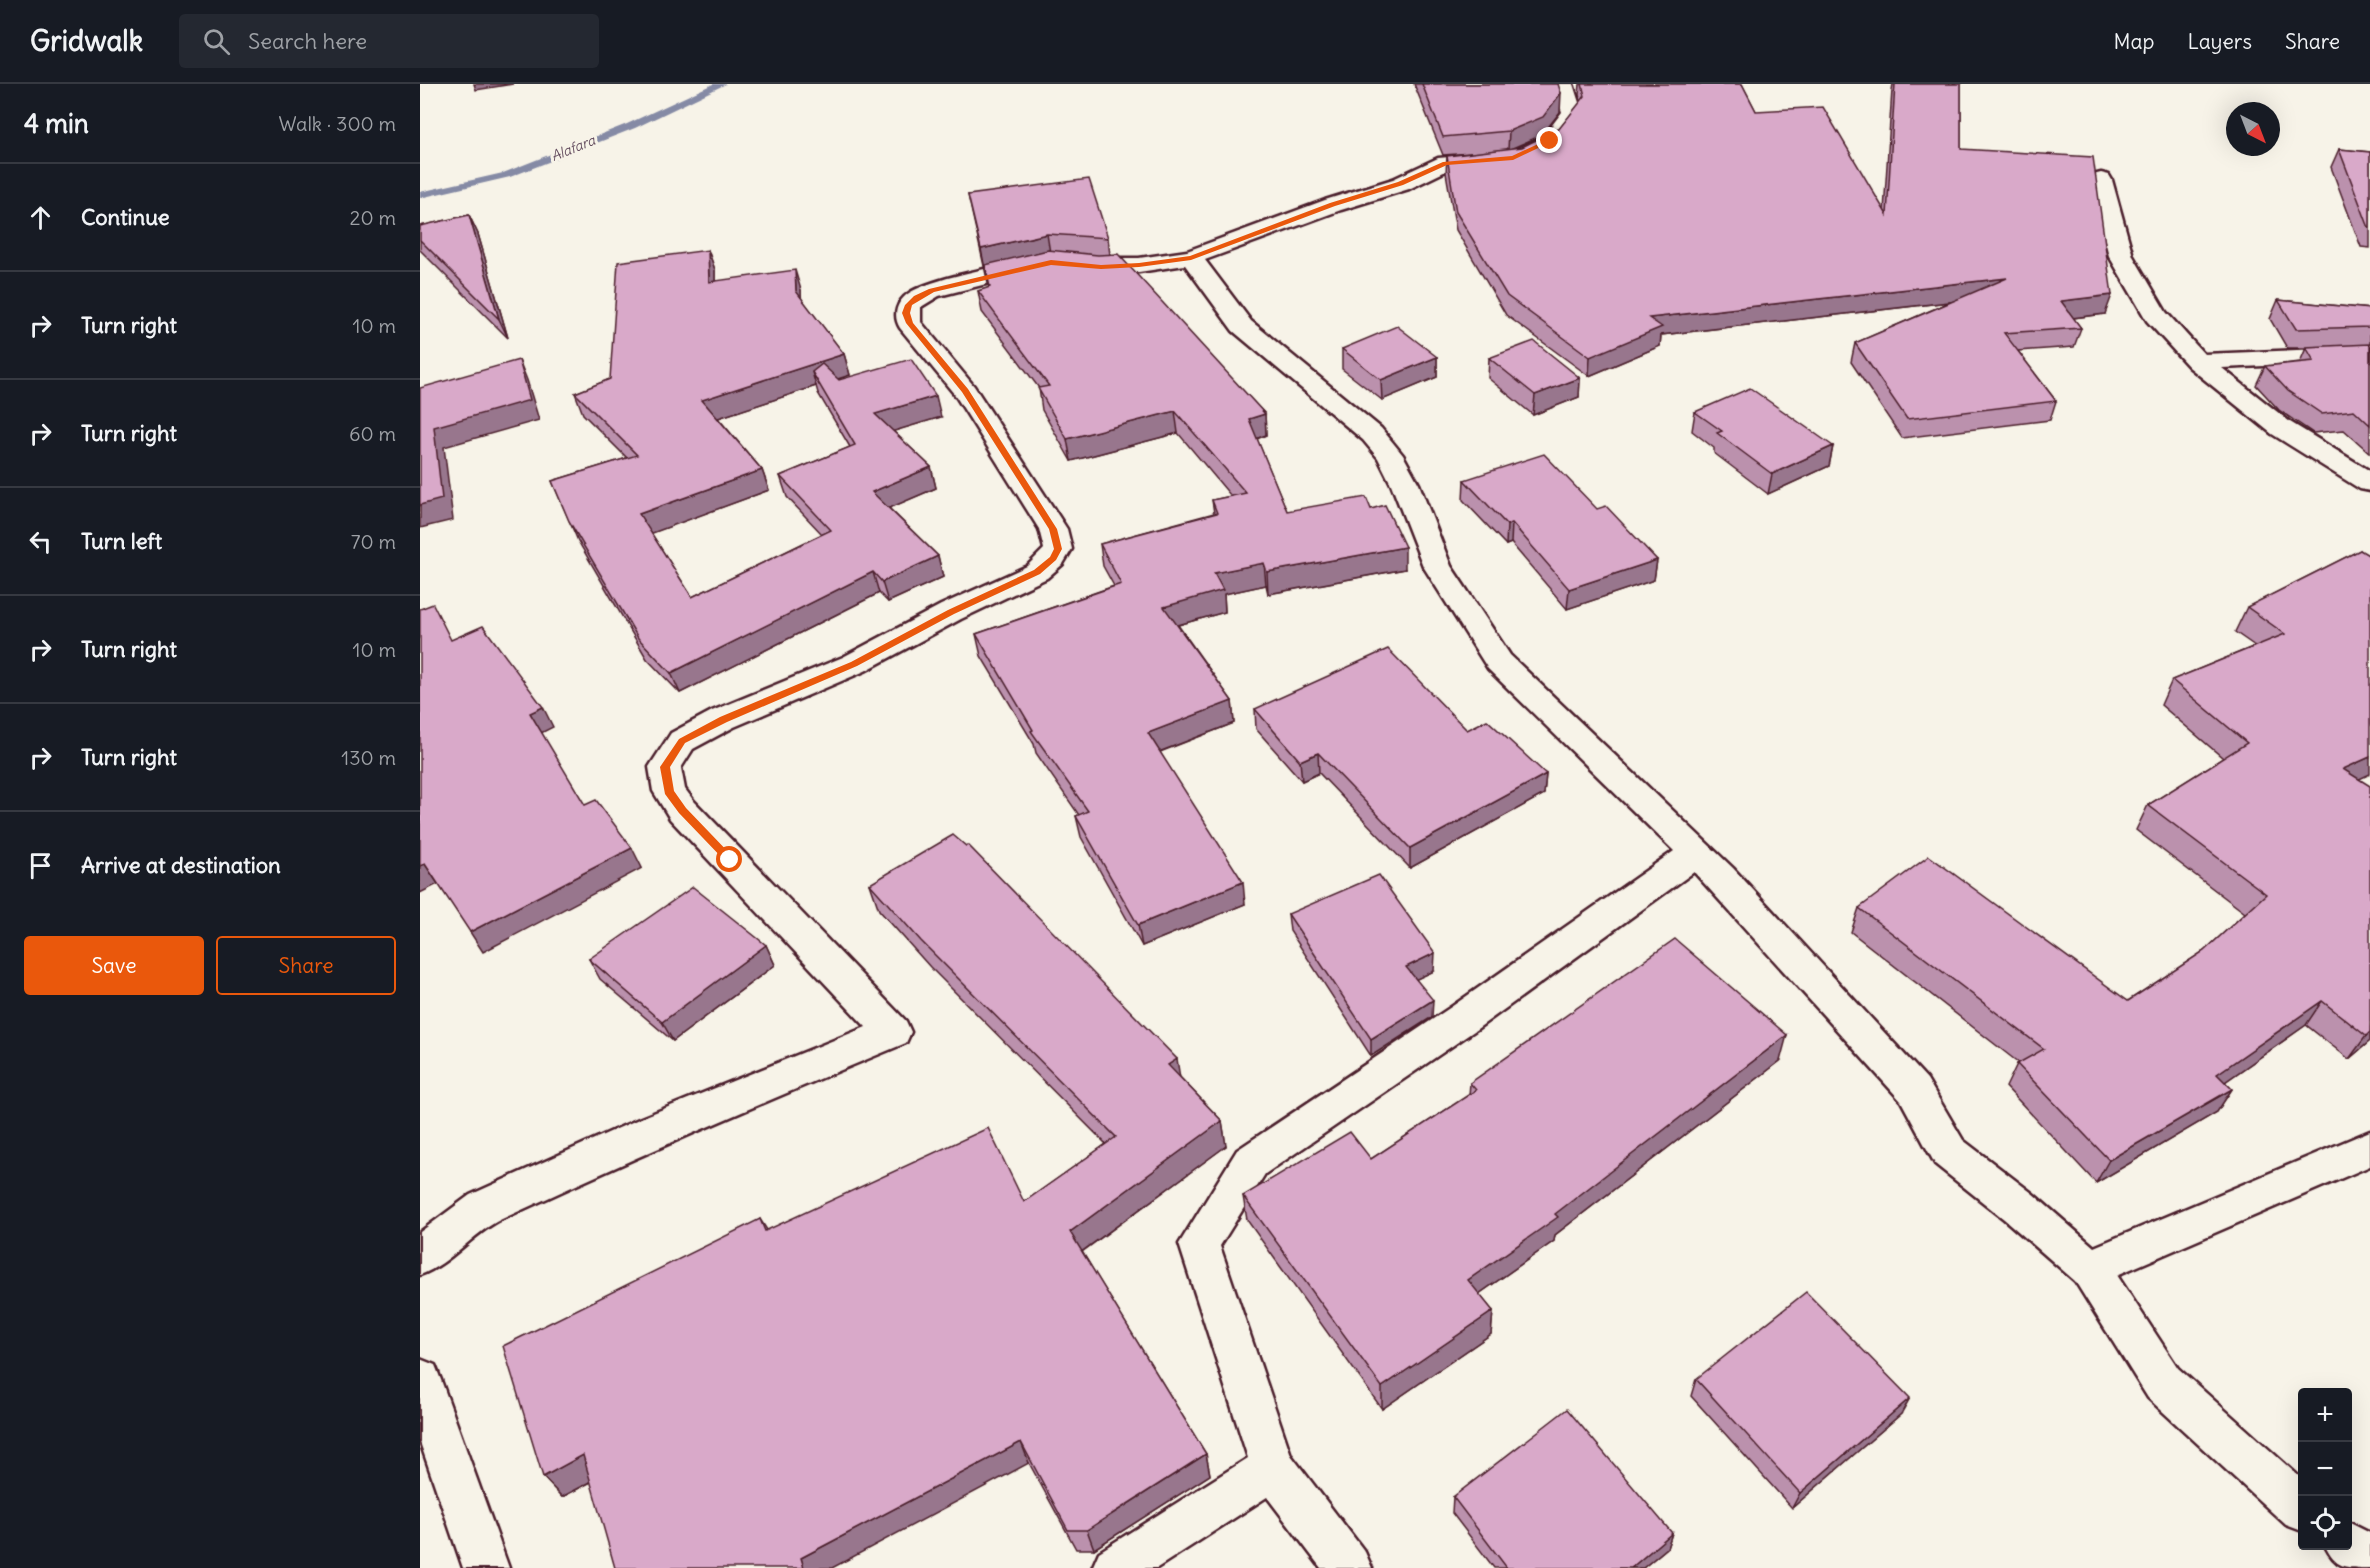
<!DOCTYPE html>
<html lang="en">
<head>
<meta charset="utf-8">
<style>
	body { margin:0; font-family:Delius,sans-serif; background:#242831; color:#f1f3f6 }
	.controls { position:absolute; right:18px; bottom:18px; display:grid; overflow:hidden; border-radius:6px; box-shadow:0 6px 24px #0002 }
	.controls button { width:54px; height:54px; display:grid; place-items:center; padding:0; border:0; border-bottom:2px solid #363941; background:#171b24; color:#f1f3f6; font:30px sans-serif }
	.compass { position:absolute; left:1806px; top:18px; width:54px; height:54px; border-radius:50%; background:#171b24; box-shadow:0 6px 24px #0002; rotate:138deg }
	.stop { position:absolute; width:18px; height:18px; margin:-14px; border:4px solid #ea580c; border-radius:50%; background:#fff }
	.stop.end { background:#ea580c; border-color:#fff; box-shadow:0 2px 6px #0008 }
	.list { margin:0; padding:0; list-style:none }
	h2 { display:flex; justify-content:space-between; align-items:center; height:78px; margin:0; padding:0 24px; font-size:26px }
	h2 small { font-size:20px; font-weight:400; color:#9ea1a6 }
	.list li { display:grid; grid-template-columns:39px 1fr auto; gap:18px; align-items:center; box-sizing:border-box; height:108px; padding:0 24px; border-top:2px solid #363941 }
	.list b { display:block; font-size:22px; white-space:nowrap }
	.list em { font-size:20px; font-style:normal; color:#9ea1a6 }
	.actions { display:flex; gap:12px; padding:18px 24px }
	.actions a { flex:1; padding:14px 0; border:2px solid #ea580c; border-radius:6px; text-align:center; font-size:21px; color:#ea580c }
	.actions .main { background:#ea580c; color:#fff }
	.icon { flex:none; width:33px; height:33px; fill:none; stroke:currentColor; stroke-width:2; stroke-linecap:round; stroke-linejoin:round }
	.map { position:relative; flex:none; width:1950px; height:1484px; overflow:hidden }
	header { display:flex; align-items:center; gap:36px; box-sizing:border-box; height:84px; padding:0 30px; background:#171b24; border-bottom:2px solid #363941 }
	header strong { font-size:28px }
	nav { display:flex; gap:33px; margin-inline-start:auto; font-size:21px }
	.search { width:420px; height:54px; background:#242831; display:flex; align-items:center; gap:15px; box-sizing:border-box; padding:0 21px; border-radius:6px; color:#9ea1a6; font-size:22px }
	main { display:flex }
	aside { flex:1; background:#171b24 }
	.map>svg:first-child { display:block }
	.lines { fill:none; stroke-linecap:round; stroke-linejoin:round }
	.stream { fill:#858aa5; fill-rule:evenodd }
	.street-casing { stroke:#4a1f2b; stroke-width:5 }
	.street { fill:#f7f3e8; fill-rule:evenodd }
	.wall { fill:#bb91ad; stroke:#4a1f2b; stroke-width:1.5; fill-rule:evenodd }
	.shaded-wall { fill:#98768d; stroke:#4a1f2b; stroke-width:1.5 }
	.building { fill:#d9a9c9; stroke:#4a1f2b; stroke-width:1.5 }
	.route { fill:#ea580c }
	.labels { text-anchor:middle; stroke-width:6; stroke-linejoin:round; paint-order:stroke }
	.far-water-label { font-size:14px; font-style:italic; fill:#634c5e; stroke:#f7f3e8 }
</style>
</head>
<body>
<header>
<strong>Gridwalk</strong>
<div class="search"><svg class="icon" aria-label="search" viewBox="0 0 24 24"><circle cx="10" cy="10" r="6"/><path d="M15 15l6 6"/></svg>Search here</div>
<nav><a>Map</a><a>Layers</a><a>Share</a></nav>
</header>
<main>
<aside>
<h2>4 min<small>Walk · 300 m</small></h2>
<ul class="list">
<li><svg class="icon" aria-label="ahead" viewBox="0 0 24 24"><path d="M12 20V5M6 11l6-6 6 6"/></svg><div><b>Continue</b></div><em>20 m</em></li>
<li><svg class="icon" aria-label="right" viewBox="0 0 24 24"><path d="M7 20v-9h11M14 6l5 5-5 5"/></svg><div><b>Turn right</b></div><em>10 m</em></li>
<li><svg class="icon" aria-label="right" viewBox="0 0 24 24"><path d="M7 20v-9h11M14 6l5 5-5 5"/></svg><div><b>Turn right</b></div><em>60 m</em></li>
<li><svg class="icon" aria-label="left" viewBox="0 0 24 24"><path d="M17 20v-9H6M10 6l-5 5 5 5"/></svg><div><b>Turn left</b></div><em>70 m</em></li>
<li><svg class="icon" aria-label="right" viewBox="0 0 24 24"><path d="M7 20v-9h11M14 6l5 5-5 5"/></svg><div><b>Turn right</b></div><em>10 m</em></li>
<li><svg class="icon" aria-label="right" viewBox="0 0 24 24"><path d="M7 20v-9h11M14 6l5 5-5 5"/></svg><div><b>Turn right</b></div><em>130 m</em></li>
<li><svg class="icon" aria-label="arrive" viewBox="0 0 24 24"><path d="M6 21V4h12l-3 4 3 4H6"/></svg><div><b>Arrive at destination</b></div></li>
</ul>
<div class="actions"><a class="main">Save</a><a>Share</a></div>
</aside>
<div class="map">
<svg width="1950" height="1484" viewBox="0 0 1950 1484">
	<rect width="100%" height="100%" fill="#f7f3e8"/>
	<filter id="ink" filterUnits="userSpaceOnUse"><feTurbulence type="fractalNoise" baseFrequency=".0167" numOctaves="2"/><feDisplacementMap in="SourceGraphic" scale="12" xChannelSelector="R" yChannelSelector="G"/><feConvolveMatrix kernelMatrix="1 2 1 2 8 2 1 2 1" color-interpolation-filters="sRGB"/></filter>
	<g filter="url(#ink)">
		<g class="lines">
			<!-- stream -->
			<path class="stream" d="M 293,0 L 306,0 L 215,44 L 90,93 L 0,114 L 0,108 L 83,89 L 207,40 Z"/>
			<defs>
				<g id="street">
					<path d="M 1133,0 L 1153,0 L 1162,28 L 1137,61 L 1101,79 L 1030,85 L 989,105 L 921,126 L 785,176 L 831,237 L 961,344 L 983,371 L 999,400 L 1031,482 L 1090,571 L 1313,784 L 1507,995 L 1543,1056 L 1612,1109 L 1674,1163 L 1950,1047 L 1950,1082 L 1697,1191 L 1758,1284 L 1882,1395 L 1882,1447 L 1866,1441 L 1728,1314 L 1655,1197 L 1584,1135 L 1515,1080 L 1481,1017 L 1274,788 L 1057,945 L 845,1090 L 800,1162 L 871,1371 L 945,1468 L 952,1484 L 901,1484 L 847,1413 L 737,1484 L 672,1484 L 679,1468 L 828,1374 L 759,1160 L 817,1066 L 1031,923 L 1254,767 L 1068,585 L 1003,482 L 971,400 L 958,374 L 943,356 L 813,247 L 765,181 L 719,188 L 665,188 L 657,186 L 653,181 L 657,176 L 665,174 L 719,174 L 767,167 L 905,116 L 973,95 L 1018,74 L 1089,68 L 1123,53 L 1142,28 Z"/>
					<path d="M 1681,89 L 1689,91 L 1692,96 L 1713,172 L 1746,228 L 1784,270 L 1950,263 L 1950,277 L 1802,284 L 1870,338 L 1950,387 L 1950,407 L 1940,405 L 1852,350 L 1769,283 L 1727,237 L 1689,172 L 1670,96 L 1673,91 Z"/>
					<path d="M 610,175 L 618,177 L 622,182 L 618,187 L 519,212 L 501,223 L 501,238 L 554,302 L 647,445 L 652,465 L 643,480 L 627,494 L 541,535 L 445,587 L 314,643 L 273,665 L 261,684 L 265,705 L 274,717 L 486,937 L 491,948 L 486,959 C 350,1015 216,1073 82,1135 C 52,1149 32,1179 0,1191 L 0,1148 L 50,1111 L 221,1034 L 446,943 L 250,735 L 233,707 L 229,683 L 251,649 L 292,627 L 423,573 L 521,521 L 607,482 L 624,465 L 619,445 L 535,311 L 480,244 C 472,231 477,217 489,209 C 512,194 580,182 610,175 Z"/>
					<path d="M 0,1275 L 15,1281 L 21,1296 L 89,1484 L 43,1484 L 0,1358 Z"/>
					<path d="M 1928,1438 L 1950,1449 L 1950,1484 C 1924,1484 1916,1484 1905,1462 L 1928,1462 Z"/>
				</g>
			</defs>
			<!-- street casing -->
			<use href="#street" class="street-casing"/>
			<!-- street -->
			<use href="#street" class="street"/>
		</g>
		<!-- wall -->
		<g class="wall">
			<path d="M 994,0 L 1138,0 L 1140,28 L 1122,51 L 1091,65 L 1102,63 L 1139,45 L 1161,18 L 1159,11 L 1160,0 L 1322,0 L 1336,27 L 1464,127 L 1472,6 L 1473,0 L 1541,0 L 1541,65 L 1685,230 L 1653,234 L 1661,244 L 1654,263 L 1598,267 L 1636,317 L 1630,336 L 1482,354 L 1431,278 L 1435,259 L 1530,218 L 1241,251 L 1240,262 L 1169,292 L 1086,231 L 1036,146 L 1026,89 L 1027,72 L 1051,69 L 1023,71 Z"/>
			<path d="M 1919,65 L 1950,68 L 1950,164 L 1941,163 L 1911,83 Z"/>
			<path d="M 548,111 L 688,154 L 690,171 L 845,330 L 846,351 L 837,355 L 867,427 L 951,425 L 985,485 L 848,510 L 846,501 L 804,510 L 805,528 L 758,541 L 812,617 L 814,639 L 740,668 L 825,820 L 722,862 L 661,753 L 656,732 L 659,731 L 616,669 L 614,660 L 561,572 L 556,550 L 694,502 L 683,482 L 680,460 L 794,429 L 792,416 L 811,412 L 758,349 L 651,377 L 622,326 L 619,304 L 562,228 L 558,207 L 569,204 Z"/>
			<path d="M 49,131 L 58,150 L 88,254 L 0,166 L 0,142 Z"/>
			<path d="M 288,166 L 295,186 L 295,197 L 381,206 L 381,214 L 424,270 L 430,291 L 418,295 L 419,296 L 521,333 L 473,347 L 511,383 L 516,404 L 469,424 L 518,472 L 523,493 L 468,518 L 459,509 L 260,609 L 227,575 L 158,457 L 132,397 L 207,374 L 163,330 L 155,309 L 190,295 ZM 396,302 L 398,309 L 430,363 L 360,392 L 367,413 L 402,450 L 272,513 L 231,449 L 349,406 L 342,386 L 298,334 Z"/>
			<path d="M 1858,216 L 1950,225 L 1950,369 L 1924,346 L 1893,349 L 1859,326 L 1836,301 L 1845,282 L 1880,278 L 1886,264 L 1867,264 L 1850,235 Z"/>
			<path d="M 922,265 L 1017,273 L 1017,293 L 962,316 L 922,285 Z"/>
			<path d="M 1069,274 L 1160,294 L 1159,313 L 1113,331 L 1068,294 Z"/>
			<path d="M 1275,328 L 1413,362 L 1409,382 L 1348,410 L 1294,369 L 1294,364 L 1272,347 Z"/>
			<path d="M 1044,396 L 1177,425 L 1237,476 L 1234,496 L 1147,525 L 1091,459 L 1086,461 L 1043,416 Z"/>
			<path d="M 1940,466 L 1939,695 L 1950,957 L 1929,975 L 1886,941 L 1805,998 L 1812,1005 L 1797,1028 L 1676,1099 L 1586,1003 L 1597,980 L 1599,979 L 1431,848 L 1439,824 L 1708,917 L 1784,867 L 1825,829 L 1716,746 L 1728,721 L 1803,674 L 1741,621 L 1752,596 L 1835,562 L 1815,548 L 1827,523 Z"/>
			<path d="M 835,625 L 1047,646 L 1126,690 L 1124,710 L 990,784 L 899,689 L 882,697 L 836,645 Z"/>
			<path d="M 450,800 L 760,993 L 802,1037 L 806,1062 L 662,1168 L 786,1370 L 790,1391 L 674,1465 L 656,1465 L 609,1379 L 171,1398 L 142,1413 L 123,1393 L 340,1135 L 347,1146 L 604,1118 L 686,1060 L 510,883 L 459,826 Z"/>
			<path d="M 868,830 L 1014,887 L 996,895 L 1012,933 L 951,972 L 870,847 Z"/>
			<path d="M 346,861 L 355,881 L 253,957 L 180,895 L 169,875 Z"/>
			<path d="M 1360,977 L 1135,1151 L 1134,1157 L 1059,1210 L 1073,1227 L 1071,1250 L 962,1325 L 827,1136 L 823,1112 L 951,1075 L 1049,1011 L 1050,999 Z"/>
			<path d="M 1276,1295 L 1481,1330 L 1372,1424 L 1271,1312 Z"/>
			<path d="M 1033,1413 L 1252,1449 L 1247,1464 L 1223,1484 L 1074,1484 L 1032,1429 Z"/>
		</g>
		<!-- shaded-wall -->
		<g class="shaded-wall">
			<path d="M 54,0 L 93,0 L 56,6 Z"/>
			<path d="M 1141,9 L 1140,28 L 1122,51 L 1088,66 L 1089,47 Z"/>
			<path d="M 49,131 L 58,150 L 88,254 L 79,235 Z"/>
			<path d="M 627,150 L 630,169 L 565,185 L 561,165 Z"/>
			<path d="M 288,166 L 295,186 L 295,218 L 289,198 Z"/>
			<path d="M 375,186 L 381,206 L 382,227 L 376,207 Z"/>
			<path d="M 1587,194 L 1581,212 L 1241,251 L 1240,262 L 1169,292 L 1170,273 L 1229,234 Z"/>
			<path d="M 1692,211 L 1685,230 L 1635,236 L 1641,217 Z"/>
			<path d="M 424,270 L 430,291 L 399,301 L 392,288 L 396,302 L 289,337 L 282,316 Z"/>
			<path d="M 1017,273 L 1017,293 L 962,316 L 961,296 Z"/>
			<path d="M 99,276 L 107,296 L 119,336 L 24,363 L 33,436 L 0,444 L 0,421 L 14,343 Z"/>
			<path d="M 1160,294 L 1159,313 L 1113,331 L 1115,311 Z"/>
			<path d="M 516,312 L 521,333 L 461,351 L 455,330 Z"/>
			<path d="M 755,327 L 758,349 L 651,377 L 647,355 Z"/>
			<path d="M 845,330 L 846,351 L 830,357 L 829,335 Z"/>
			<path d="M 1413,362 L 1409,382 L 1348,410 L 1352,390 Z"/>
			<path d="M 511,383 L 516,404 L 458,429 L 452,408 Z"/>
			<path d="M 342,386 L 349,406 L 227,451 L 219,430 Z"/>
			<path d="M 1092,439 L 1091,459 L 1086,461 L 1087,441 Z"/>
			<path d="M 985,463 L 985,485 L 848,510 L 847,488 Z"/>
			<path d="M 518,472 L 523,493 L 468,518 L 462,498 Z"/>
			<path d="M 1237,476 L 1234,496 L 1147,525 L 1149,505 Z"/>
			<path d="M 844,479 L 846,501 L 804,510 L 805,528 L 747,544 L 744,523 L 794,489 Z"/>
			<path d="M 453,488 L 459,509 L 260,609 L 251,589 Z"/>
			<path d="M 812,617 L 814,639 L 731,671 L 728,649 Z"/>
			<path d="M 123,623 L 133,643 L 121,649 L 110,629 Z"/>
			<path d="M 898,669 L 899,689 L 882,697 L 880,677 Z"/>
			<path d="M 1950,673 L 1950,690 L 1908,710 L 1923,685 Z"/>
			<path d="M 1126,690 L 1124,710 L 990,784 L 990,764 Z"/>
			<path d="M 212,764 L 222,784 L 63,868 L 50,848 Z"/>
			<path d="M 5,780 L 18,800 L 0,809 L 0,782 Z"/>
			<path d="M 823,798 L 825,820 L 722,862 L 718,841 Z"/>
			<path d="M 346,861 L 355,881 L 253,957 L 242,938 Z"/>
			<path d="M 1015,869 L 1014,887 L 986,900 L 986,883 Z"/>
			<path d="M 1013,916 L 1012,933 L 951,972 L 951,955 Z"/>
			<path d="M 1902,917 L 1886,941 L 1782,1014 L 1797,990 Z"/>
			<path d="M 1950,948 L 1950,957 L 1929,975 L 1946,952 Z"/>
			<path d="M 1367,951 L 1360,977 L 1135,1151 L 1134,1157 L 1046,1219 L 1048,1196 Z"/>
			<path d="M 757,975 L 761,1000 L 748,981 Z"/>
			<path d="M 1812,1005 L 1797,1028 L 1676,1099 L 1689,1076 Z"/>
			<path d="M 802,1037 L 806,1062 L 657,1171 L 650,1148 Z"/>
			<path d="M 1073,1227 L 1071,1250 L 962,1325 L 962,1303 Z"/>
			<path d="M 1490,1314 L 1481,1330 L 1372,1424 L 1380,1409 Z"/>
			<path d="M 601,1358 L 609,1379 L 412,1484 L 384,1484 L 381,1474 Z"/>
			<path d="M 786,1370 L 790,1391 L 674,1465 L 667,1446 Z"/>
			<path d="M 163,1371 L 182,1392 L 142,1413 L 123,1393 Z"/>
			<path d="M 1252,1449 L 1247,1464 L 1223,1484 L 1211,1484 Z"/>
		</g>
		<!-- building -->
		<g class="building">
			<path d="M 1002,0 L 1138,0 L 1141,9 L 1123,33 L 1089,47 L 1023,53 Z"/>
			<path d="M 1162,0 L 1322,0 L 1336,27 L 1403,23 L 1467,131 L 1475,0 L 1541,0 L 1541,65 L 1673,73 L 1692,211 L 1641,217 L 1661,244 L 1584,249 L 1636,317 L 1487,335 L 1435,259 L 1587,194 L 1229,234 L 1242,243 L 1170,273 L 1087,212 L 1036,128 L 1027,72 L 1102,63 L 1139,45 L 1165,12 Z"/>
			<path d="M 1919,65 L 1950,68 L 1950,144 L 1949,144 Z"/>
			<path d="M 669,95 L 688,154 L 627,150 L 561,165 L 548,111 Z"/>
			<path d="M 49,131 L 79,235 L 0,156 L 0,142 Z"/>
			<path d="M 288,166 L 289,198 L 375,186 L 376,207 L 424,270 L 282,316 L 342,386 L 219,430 L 272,513 L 411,446 L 360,392 L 435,361 L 392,288 L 402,280 L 419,296 L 491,275 L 516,312 L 455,330 L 511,383 L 452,408 L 518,472 L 462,498 L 453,488 L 251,589 L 218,554 L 149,437 L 132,397 L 217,371 L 155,309 L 190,295 L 198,178 Z"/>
			<path d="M 628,166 L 678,171 L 698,170 L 845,330 L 829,335 L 867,427 L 946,413 L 951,425 L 965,421 L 985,463 L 847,488 L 844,479 L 794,489 L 803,506 L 744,523 L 812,617 L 728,649 L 823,798 L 718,841 L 656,732 L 668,727 L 611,647 L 613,646 L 556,550 L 701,500 L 680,460 L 797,429 L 792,416 L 826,409 L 755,327 L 647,355 L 618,304 L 629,302 L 558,207 L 570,203 L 565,181 Z"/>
			<path d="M 1858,216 L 1950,225 L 1950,243 L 1876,245 Z"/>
			<path d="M 977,242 L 1017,273 L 961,296 L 922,265 Z"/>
			<path d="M 1114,257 L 1160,294 L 1115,311 L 1069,274 Z"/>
			<path d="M 1950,260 L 1950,341 L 1934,326 L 1902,330 L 1868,307 L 1845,282 L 1894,277 L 1886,263 Z"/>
			<path d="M 99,276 L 110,316 L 14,343 L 22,415 L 0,421 L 0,304 Z"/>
			<path d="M 1330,304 L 1413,362 L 1352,390 L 1297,349 L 1302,347 L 1275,328 Z"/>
			<path d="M 1124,370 L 1177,425 L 1186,422 L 1237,476 L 1149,505 L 1092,439 L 1087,441 L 1044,396 Z"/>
			<path d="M 1940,466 L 1950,472 L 1950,673 L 1923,685 L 1950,702 L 1950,948 L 1946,952 L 1902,917 L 1797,990 L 1812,1005 L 1689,1076 L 1597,980 L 1624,965 L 1439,824 L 1509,772 L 1708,917 L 1784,867 L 1846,810 L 1728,721 L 1827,659 L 1752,596 L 1865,550 L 1827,523 Z"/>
			<path d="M 13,520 L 31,556 L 63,542 L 123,623 L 110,629 L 165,721 L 176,716 L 212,764 L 50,848 L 5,780 L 0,782 L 0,525 Z"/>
			<path d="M 968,565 L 1047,646 L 1067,636 L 1126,690 L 990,764 L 898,669 L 880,677 L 835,625 Z"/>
			<path d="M 533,751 L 546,762 L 548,761 L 757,975 L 748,981 L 802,1037 L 650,1148 L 786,1370 L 667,1446 L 648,1446 L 601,1358 L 381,1474 L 384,1484 L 195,1484 L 163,1371 L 123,1393 L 83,1262 L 340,1135 L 345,1147 L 568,1044 L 604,1118 L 696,1053 L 501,857 L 450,800 Z"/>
			<path d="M 959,791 L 1015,869 L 986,883 L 1013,916 L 951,955 L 868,830 Z"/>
			<path d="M 273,803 L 346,861 L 242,938 L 169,875 Z"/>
			<path d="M 1255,855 L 1367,951 L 1135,1130 L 1138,1133 L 1048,1196 L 1073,1227 L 962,1303 L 823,1112 L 930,1048 L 951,1075 L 1056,1006 L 1050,999 Z"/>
			<path d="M 1386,1208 L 1490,1314 L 1380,1409 L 1276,1295 Z"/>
			<path d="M 1147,1325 L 1252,1449 L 1211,1484 L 1087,1484 L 1033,1413 Z"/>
		</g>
	</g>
	<!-- route -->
	<path class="route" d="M 1127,56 L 1133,57 L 1093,76 L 1027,81 L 983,101 L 915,122 L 771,176 L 719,183 L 681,185 L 631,181 L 514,208 L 492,221 L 490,229 L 493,239 L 548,305 L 637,445 L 642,465 L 636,476 L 620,490 L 534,530 L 437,582 L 307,638 L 265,659 L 250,683 L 254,707 L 266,724 L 313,773 L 313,778 L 306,778 L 259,729 L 245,710 L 240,683 L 259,655 L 300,633 L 431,578 L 528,526 L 614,486 L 630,473 L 634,465 L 629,445 L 542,308 L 486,239 L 482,229 L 485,221 L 494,212 L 509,205 L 631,176 L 681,181 L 719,179 L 770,172 L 910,119 L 978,98 L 1023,78 L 1092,72 Z"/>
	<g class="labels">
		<!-- far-water labels -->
		<g class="far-water-label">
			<text transform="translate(153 64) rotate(-22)" y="5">Alafara</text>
		</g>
	</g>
</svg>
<div class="controls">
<button>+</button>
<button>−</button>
<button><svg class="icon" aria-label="locate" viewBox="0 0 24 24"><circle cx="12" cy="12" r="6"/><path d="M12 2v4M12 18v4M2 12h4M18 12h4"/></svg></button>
</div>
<svg class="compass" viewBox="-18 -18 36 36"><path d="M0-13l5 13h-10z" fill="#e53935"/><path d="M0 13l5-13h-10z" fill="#9ea1a6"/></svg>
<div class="stop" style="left:310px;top:776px"></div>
<div class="stop end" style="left:1130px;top:57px"></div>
</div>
</main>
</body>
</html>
